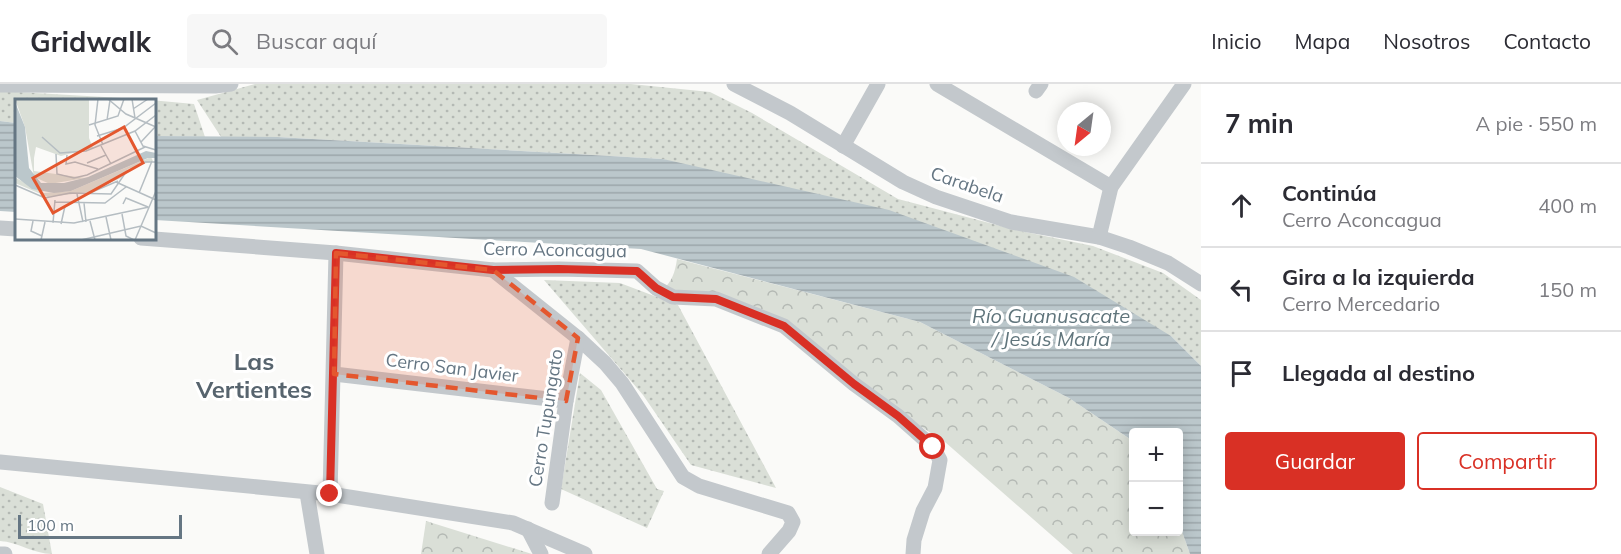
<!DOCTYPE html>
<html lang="es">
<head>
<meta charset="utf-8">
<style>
	body { margin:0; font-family:Mulish,sans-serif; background:#f7f7f7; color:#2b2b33 }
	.controls { position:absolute; right:18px; bottom:18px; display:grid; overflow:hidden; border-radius:6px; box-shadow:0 3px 15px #0003 }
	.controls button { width:54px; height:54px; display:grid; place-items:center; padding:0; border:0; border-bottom:2px solid #e1e1e2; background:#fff; color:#2b2b33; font:30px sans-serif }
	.compass { position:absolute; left:1057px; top:18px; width:54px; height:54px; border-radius:50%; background:#fff; box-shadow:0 3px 15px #0003; rotate:209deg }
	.scale { position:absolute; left:18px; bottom:15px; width:164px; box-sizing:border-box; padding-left:6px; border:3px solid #657683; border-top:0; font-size:16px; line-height:21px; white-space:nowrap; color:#657683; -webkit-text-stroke:4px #fff; paint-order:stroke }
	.stop { position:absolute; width:18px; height:18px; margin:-14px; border:4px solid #d93025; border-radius:50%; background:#fff }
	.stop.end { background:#d93025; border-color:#fff; box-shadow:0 2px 6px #0008 }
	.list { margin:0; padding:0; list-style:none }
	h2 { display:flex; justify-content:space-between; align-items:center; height:78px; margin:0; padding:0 24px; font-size:26px }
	h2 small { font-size:20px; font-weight:400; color:#7c7c81 }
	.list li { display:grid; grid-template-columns:39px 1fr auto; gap:18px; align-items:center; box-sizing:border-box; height:84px; padding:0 24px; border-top:2px solid #e1e1e2 }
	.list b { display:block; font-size:22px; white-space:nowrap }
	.list p { margin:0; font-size:20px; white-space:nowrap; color:#7c7c81 }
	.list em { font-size:20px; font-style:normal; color:#7c7c81 }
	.actions { display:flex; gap:12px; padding:18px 24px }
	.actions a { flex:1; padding:14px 0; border:2px solid #d93025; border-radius:6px; text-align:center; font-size:21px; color:#d93025 }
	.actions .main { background:#d93025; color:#fff }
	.icon { flex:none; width:33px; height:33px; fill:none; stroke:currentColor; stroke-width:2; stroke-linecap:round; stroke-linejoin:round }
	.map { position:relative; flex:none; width:1201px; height:470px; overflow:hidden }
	header { display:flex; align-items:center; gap:36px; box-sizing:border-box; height:84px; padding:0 30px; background:#fff; border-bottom:2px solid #e1e1e2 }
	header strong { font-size:28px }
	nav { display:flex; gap:33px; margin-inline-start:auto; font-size:21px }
	.search { width:420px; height:54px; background:#f7f7f7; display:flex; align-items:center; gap:15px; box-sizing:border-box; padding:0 21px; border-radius:6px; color:#7c7c81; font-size:22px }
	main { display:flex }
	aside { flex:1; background:#fff }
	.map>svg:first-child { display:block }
	.grass { fill:url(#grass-dots) }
	.forest { fill:url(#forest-crowns) }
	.water { fill:url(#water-rules) }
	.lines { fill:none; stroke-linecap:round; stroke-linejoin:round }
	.minor { stroke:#c3c8cc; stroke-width:15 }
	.route { stroke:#d93025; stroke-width:8 }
	.marked { fill:#e4572e; fill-opacity:0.2; stroke:#e4572e; stroke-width:4.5; stroke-dasharray:12 8; stroke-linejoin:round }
	.labels { text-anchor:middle; stroke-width:6; stroke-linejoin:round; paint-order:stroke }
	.street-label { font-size:18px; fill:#657683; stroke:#fff }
	.water-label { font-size:20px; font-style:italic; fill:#60757c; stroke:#fff }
	.district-label { font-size:24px; font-weight:bold; fill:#57646e; stroke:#fff }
	.inset-road { fill:none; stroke:#b5bdc2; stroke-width:1.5 }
	.view { fill:#e4572e; fill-opacity:0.15; stroke:#e4572e; stroke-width:3 }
	.inset-edge { fill:none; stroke:#657683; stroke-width:3 }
</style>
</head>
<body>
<header>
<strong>Gridwalk</strong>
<div class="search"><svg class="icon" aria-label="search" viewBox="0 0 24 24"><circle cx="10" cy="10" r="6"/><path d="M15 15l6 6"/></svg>Buscar aquí</div>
<nav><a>Inicio</a><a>Mapa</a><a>Nosotros</a><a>Contacto</a></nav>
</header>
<main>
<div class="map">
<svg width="1201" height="470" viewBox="0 0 1201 470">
	<defs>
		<pattern id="grass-dots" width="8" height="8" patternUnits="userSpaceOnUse" patternTransform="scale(1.5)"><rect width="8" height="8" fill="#dadfd7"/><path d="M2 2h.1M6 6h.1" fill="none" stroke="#b4b9b4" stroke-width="1.8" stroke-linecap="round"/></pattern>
		<pattern id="forest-crowns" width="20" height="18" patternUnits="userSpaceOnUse" patternTransform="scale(1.5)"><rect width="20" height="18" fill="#dadfd7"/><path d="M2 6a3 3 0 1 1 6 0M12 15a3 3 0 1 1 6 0" fill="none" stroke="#b4b9b4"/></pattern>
		<pattern id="water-rules" width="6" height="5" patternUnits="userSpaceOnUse" patternTransform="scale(1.5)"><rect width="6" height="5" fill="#bbc7cb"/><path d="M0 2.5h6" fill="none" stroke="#9ca6aa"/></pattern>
	</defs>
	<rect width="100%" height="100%" fill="#fafaf8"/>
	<!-- grass -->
	<g class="grass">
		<path d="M 255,0 L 631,0 L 710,8 L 752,29 L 898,115 L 1016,146 L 1093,162 L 1163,189 L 1201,216 L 1201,282 L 1171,252 L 663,75 L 278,53 L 223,56 L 197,16 Z"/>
		<path d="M 0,7 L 139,15 L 194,20 L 205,53 L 155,52 L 154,16 L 16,16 L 16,39 L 0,37 Z"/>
		<path d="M 544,196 L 620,199 L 678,221 L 776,404 L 691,381 L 643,311 Z"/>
		<path d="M 580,289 L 601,306 L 657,405 L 664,407 L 647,444 L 561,405 Z"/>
		<path d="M 0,403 L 43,420 L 52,470 C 34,470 18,458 0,457 Z"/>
	</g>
	<!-- forest -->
	<g class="forest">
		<path d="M 677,175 L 920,238 L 1069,314 L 1133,357 L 1134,448 L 1178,448 L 1179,439 L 1190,470 L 1073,470 L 945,358 L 854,300 L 784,242 L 662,207 C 672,197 675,189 677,175 Z"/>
		<path d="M 426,437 L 532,470 L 421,470 Z"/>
	</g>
	<!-- water -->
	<g class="water">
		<path d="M 0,37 L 16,39 L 16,128 L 0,127 Z"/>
		<path d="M 154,52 L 278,53 L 663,75 L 889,126 L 1074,193 L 1171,252 L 1201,282 L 1201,470 L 1190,470 L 1179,439 L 1178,348 L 1134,348 L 1133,357 L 1069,314 L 920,238 L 641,165 L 155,136 Z"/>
	</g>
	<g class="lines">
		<!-- minor -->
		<g class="minor">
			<path d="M 734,0 L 790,29 L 903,98 L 936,113 L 1011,138 L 1099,153 L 1129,163 L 1168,179 L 1201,200"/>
			<path d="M 937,0 L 1111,103"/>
			<path d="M 0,1 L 215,2 L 231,0"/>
			<path d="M 1036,7 L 1041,0"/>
			<path d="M 843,62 L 878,0"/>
			<path d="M 0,144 L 16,145"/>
			<path d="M 1099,153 L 1111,103 L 1184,0"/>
			<path d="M 141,154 L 336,169 L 493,186 L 559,185 L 637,187 L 656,204 L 673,213 L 716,215 L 784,242 L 854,300 L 898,332 L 933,363 L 940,376 L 935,404 L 923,427 L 914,456 L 913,470"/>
			<path d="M 493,186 L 578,254 L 605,279 L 622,299 L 683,393 L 699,402 L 788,429 L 793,438 L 789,447 L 769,470"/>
			<path d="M 334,290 L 566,317"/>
			<path d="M 0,378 L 330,410 L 513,439 L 585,470"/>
			<path d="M 307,409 L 317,470"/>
			<path d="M 330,410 L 336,169"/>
			<path d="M 552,419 L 566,317 L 578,254"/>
			<path d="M 528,445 L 541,470"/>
			<path d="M 0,470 L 5,470"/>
		</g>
	</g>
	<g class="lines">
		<!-- route -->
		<path class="route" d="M 330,410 L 336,169 L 493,186 L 559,185 L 637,187 L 656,204 L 673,213 L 716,215 L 784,242 L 854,300 L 898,332 L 933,363"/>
	</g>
	<!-- marked area -->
	<path class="marked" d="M 336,169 L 493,186 L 578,254 L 566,317 L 334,290 Z"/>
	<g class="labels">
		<!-- street labels -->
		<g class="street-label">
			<text transform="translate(967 101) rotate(19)" y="6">Carabela</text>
			<text transform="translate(555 166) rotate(1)" y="6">Cerro Aconcagua</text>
			<text transform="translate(452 284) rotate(7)" y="6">Cerro San Javier</text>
			<text transform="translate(546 334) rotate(-81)" y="6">Cerro Tupungato</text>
		</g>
		<!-- water labels -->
		<g class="water-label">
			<text x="1051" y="239">Río Guanusacate<tspan x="1051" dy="23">/ Jesús María</tspan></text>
		</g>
		<!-- district labels -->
		<g class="district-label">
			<text x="254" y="286">Las<tspan x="254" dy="28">Vertientes</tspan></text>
		</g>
	</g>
	<!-- overview -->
	<g transform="translate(15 15)">
		<rect width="141" height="141" fill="#fafaf8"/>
		<path d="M 136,58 L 138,62 L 113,70 L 106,79 L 74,93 L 33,98 L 0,84 L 1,79 L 29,94 L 56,92 Z" fill="#dadfd7"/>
		<path d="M 0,0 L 74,0 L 74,39 L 78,49 L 46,57 L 21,48 L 19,59 L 19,72 L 70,79 L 35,85 L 19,78 L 10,28 Z" fill="#dadfd7"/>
		<path d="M 0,3 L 10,28 L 14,69 L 26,84 L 49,84 L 73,78 L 131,52 L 141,54 L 141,59 L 133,59 L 56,92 L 39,94 L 17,90 L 0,77 Z" fill="#bbc7cb"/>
		<path class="inset-road" d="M 83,0 L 80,26 L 88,46M 93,0 L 111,15 L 141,28M 117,0 L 120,19M 118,10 L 133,0M 92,21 L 95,1M 74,26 L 103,17 L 109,0M 120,32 L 128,47 L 141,51M 82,37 L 108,29 L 141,4M 27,38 L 45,54 L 71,52 L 120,32 L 141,16M 126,43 L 140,28M 86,47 L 96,65M 41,55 L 42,75 L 59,79 L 72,76 L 130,48M 52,56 L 51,65 L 60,63 L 83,70M 72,64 L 91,56M 101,83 L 141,101M 0,86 L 30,99 L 55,94 L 96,95 L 111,73 L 130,63 L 141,63M 77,93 L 103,82M 124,94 L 137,62M 62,95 L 68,123M 40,103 L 90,104 L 111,88M 69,104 L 71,123M 108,105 L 111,99 L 133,108M 107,115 L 111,137 L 119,141M 91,118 L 96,141M 0,120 L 59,124 L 134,108M 18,122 L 16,132 L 27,137M 75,122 L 80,141M 38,124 L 40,101M 46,125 L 50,107M 26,141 L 30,123M 66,141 L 126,127 L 141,134M 120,141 L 141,92"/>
		<path class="view" d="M 109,28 L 128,64 L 38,114 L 18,79 Z"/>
		<rect width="141" height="141" class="inset-edge"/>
	</g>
</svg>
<div class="controls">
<button>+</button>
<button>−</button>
</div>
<svg class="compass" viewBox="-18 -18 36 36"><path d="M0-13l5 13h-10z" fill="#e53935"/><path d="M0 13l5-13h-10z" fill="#7c7c81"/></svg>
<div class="scale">100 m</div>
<div class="stop" style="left:933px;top:363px"></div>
<div class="stop end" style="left:330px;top:410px"></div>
</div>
<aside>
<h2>7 min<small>A pie · 550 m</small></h2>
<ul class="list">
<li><svg class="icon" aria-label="ahead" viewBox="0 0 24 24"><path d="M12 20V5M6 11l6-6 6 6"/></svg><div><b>Continúa</b><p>Cerro Aconcagua</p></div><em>400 m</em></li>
<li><svg class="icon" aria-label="left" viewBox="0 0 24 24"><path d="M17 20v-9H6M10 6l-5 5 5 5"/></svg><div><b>Gira a la izquierda</b><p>Cerro Mercedario</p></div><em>150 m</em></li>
<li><svg class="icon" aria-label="arrive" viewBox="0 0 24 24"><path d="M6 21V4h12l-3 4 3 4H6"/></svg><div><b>Llegada al destino</b></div></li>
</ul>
<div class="actions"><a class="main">Guardar</a><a>Compartir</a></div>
</aside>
</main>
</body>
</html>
